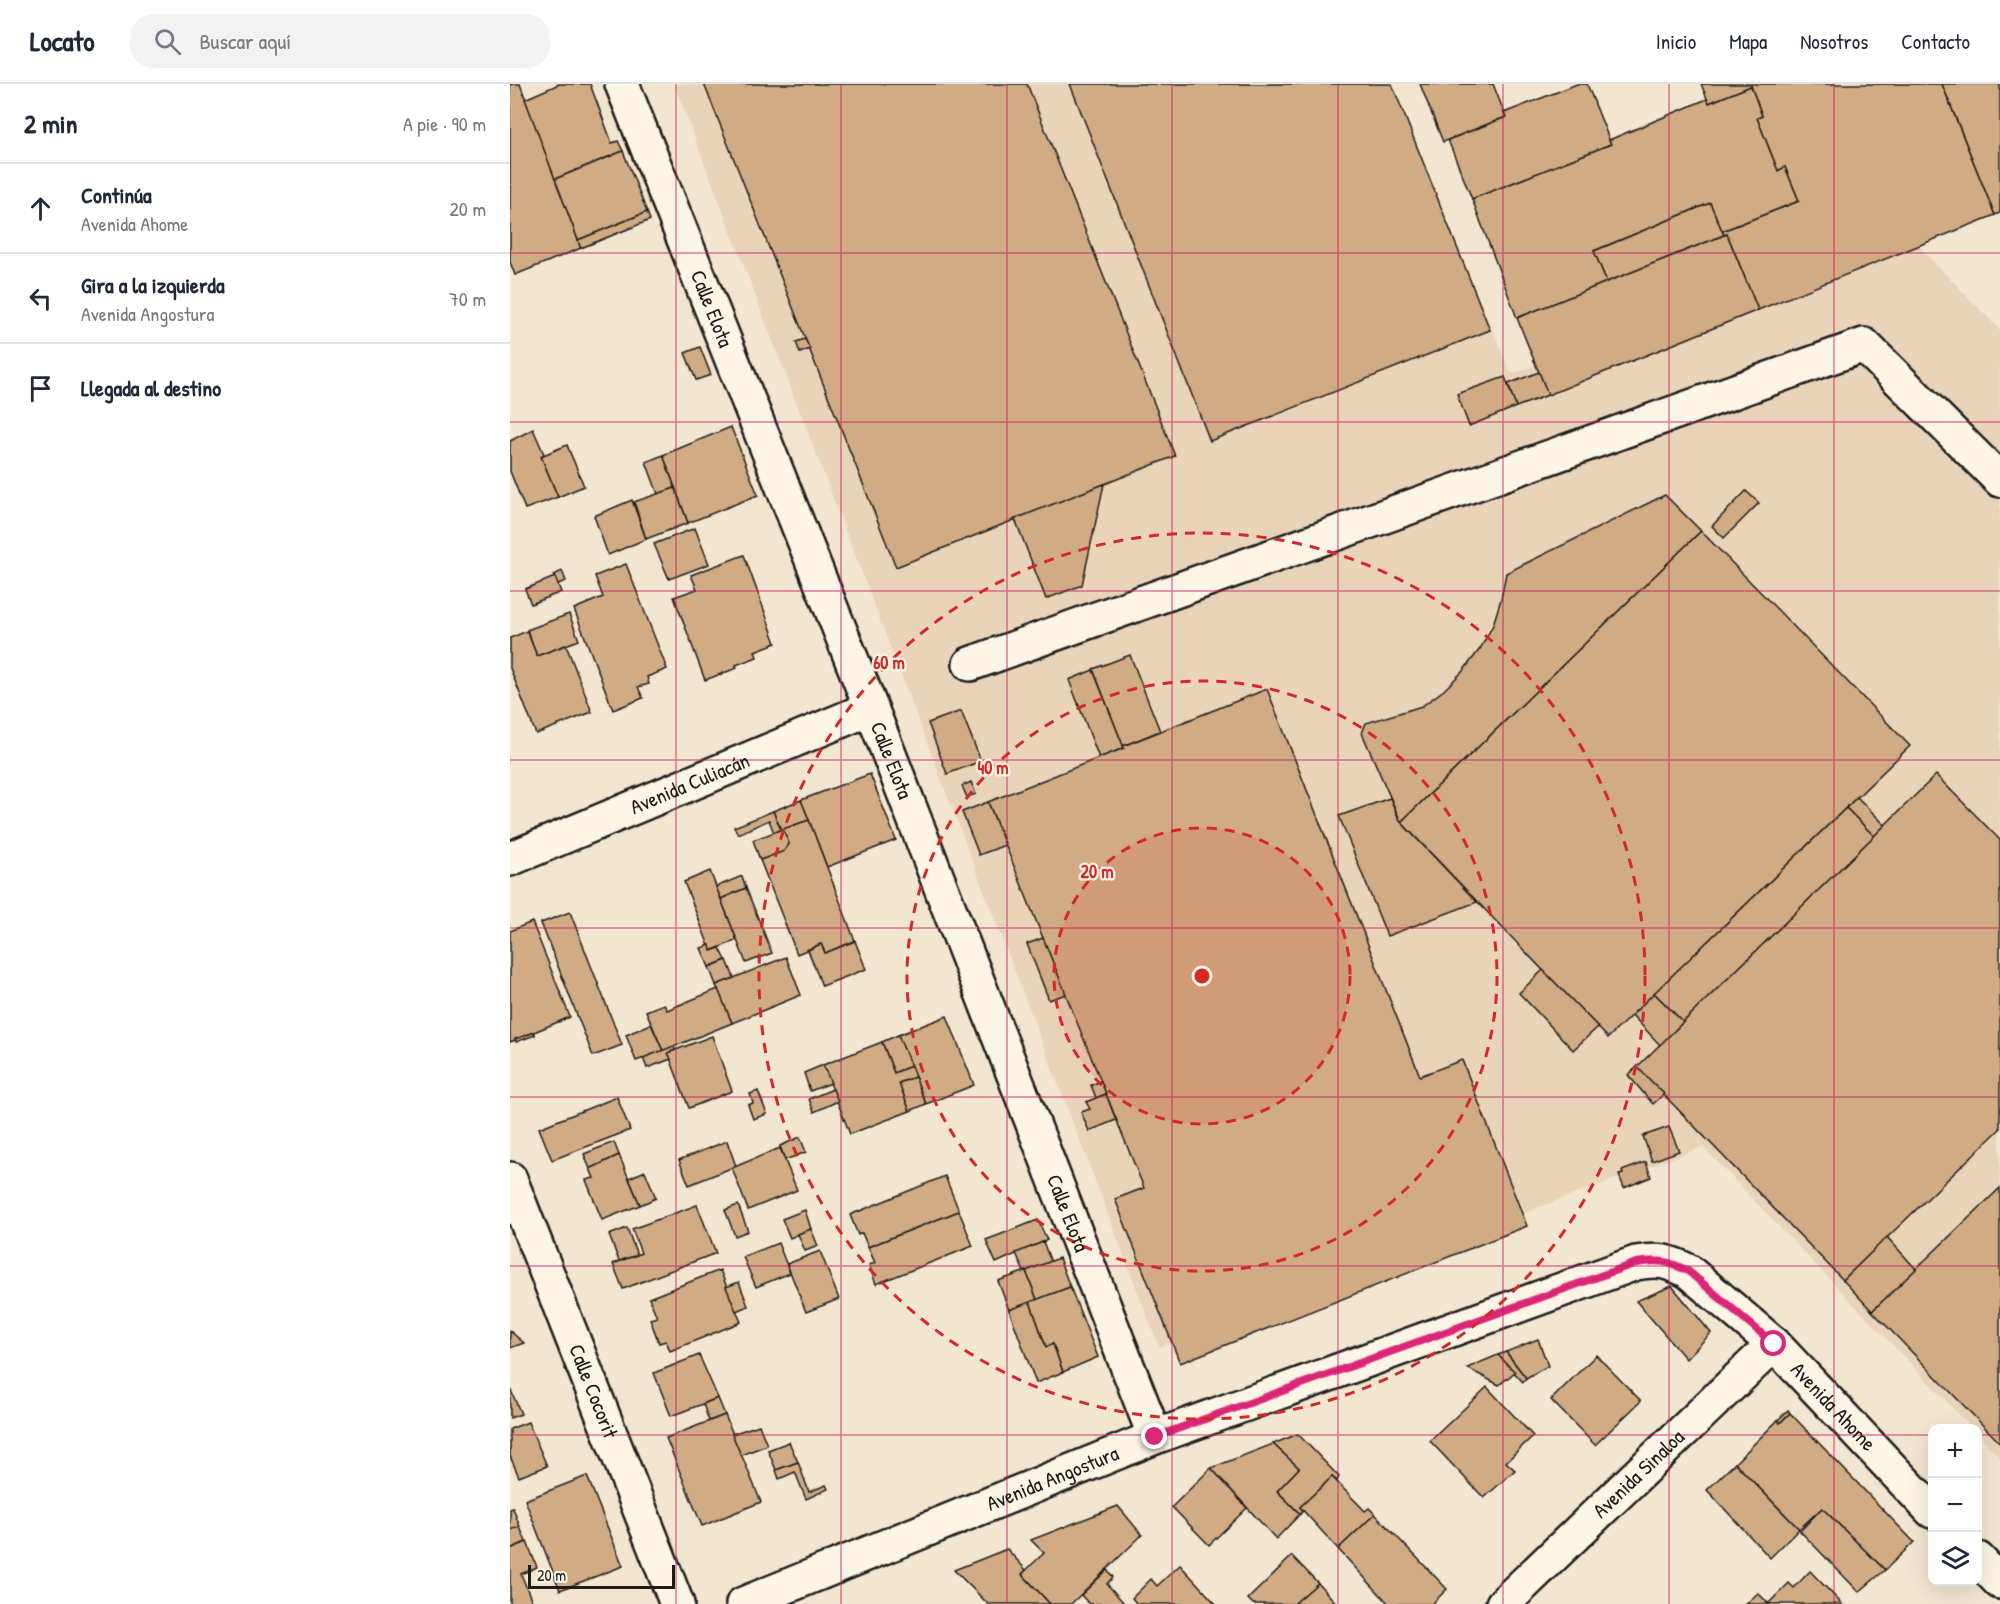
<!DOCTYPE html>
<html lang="es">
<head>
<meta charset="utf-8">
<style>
	body { margin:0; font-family:"Patrick Hand",sans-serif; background:#f2f2f3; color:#1f2937 }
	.controls { position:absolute; right:18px; bottom:18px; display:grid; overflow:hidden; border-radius:12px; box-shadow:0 6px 24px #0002 }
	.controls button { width:54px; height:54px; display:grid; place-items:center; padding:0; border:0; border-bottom:2px solid #e0e1e3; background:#fff; color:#1f2937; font:30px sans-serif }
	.scale { position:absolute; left:18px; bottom:15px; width:147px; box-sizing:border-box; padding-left:6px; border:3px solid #1c1c1c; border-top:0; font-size:16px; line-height:21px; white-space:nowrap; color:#1c1c1c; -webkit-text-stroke:4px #fcf5e5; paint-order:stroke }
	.stop { position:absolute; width:18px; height:18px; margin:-14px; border:4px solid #db2777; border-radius:50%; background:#fff }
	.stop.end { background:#db2777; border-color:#fff; box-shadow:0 2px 6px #0008 }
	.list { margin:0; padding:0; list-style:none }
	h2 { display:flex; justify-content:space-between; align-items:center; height:78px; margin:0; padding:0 24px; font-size:26px }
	h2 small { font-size:20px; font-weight:400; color:#747a83 }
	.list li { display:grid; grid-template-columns:39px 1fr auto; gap:18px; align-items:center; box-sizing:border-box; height:90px; padding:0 24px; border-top:2px solid #e0e1e3 }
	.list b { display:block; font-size:22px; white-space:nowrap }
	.list p { margin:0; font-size:20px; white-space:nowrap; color:#747a83 }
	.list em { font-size:20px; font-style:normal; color:#747a83 }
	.icon { flex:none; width:33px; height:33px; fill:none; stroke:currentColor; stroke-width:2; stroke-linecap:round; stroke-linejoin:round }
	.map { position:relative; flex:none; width:1490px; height:1520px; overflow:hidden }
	header { display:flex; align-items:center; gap:36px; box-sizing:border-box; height:84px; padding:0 30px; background:#fff; border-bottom:2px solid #e0e1e3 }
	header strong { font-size:28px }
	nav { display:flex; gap:33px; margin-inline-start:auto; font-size:21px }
	.search { width:420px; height:54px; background:#f2f2f3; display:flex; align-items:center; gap:15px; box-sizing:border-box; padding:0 21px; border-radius:24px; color:#747a83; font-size:22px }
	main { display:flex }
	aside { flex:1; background:#fff }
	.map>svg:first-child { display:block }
	.built { fill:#e9d4ba }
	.building { fill:#d1ab83; stroke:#1c1c1c; stroke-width:1.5 }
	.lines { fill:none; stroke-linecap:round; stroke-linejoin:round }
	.minor-casing { stroke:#1c1c1c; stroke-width:38 }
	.minor { stroke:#fcf5e5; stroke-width:33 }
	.route { stroke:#db2777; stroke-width:8 }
	.grid { fill:none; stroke:#c2185b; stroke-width:1.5; stroke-opacity:0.55 }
	.ring { fill:none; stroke:#d62828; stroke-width:3; stroke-dasharray:10 8 }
	.labels { text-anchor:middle; stroke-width:4.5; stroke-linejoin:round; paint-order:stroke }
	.street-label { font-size:21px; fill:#1c1c1c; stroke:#fcf5e5 }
	.centre { fill:#d62828; stroke:#fcf5e5; stroke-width:3 }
	.ring-label { font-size:18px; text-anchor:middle; font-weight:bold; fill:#d62828; stroke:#fcf5e5; stroke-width:4.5; stroke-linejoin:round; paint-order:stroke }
</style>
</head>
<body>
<header>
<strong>Locato</strong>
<div class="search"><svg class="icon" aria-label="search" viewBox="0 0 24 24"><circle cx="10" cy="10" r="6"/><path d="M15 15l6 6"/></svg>Buscar aquí</div>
<nav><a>Inicio</a><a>Mapa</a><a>Nosotros</a><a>Contacto</a></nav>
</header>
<main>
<aside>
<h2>2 min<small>A pie · 90 m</small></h2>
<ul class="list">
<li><svg class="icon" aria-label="ahead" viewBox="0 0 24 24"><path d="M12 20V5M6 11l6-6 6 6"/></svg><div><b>Continúa</b><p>Avenida Ahome</p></div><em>20 m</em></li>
<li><svg class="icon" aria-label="left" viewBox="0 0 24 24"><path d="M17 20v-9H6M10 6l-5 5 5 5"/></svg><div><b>Gira a la izquierda</b><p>Avenida Angostura</p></div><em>70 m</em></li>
<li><svg class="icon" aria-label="arrive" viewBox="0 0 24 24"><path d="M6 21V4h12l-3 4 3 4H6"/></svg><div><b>Llegada al destino</b></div></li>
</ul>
</aside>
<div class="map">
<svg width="1490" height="1520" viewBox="0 0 1490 1520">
	<rect width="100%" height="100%" fill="#f3e6d1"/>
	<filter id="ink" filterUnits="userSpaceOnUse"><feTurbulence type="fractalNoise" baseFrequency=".0167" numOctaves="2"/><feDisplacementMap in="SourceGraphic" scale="12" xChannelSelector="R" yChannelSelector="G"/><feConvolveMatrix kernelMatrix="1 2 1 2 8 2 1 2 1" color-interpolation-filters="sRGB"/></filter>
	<g filter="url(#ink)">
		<!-- built -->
		<path class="built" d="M 164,0 L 880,0 L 1001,290 L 1396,149 L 1490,246 L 1490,1374 L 1468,1350 L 1468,1344 L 1462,1344 L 1193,1063 L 649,1263 Z"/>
		<!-- building -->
		<g class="building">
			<path d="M 0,0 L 10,0 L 71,164 L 5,191 L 0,178 Z"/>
			<path d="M 49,0 L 80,0 L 102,59 L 108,57 L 113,67 L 45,95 L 15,15 Z"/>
			<path d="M 194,0 L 517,0 L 665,372 L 386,483 Z"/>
			<path d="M 560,0 L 882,0 L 980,246 L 700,357 Z"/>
			<path d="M 910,0 L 983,0 L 996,33 L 933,58 Z"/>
			<path d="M 1067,0 L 1077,0 L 1101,60 L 962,115 L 938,56 L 996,33 L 994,29 Z"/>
			<path d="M 1191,0 L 1432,0 L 1485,131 L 1248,226 L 1217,150 L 1214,151 L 1212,147 L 1289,117 L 1275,83 L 1268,87 L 1247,34 L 1252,32 L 1241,2 L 1199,19 Z"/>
			<path d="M 1432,0 L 1490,0 L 1490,129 L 1485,131 Z"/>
			<path d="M 1241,2 L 1252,32 L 1247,34 L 1268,87 L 1275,83 L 1289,117 L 1212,147 L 1200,119 L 1084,167 L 1097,198 L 1007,234 L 962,115 L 1101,60 L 1099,56 L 1197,15 L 1199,19 Z"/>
			<path d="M 113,67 L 137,128 L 68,156 L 45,95 Z"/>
			<path d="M 1200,119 L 1214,151 L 1097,198 L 1084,167 Z"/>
			<path d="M 137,128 L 140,136 L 71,164 L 70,163 L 68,156 Z"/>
			<path d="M 1217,150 L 1248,226 L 1038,311 L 1007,234 Z"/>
			<path d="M 295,255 L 300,265 L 290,269 L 286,258 Z"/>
			<path d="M 190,263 L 201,291 L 186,296 L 175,269 Z"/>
			<path d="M 1029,288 L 1038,311 L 1006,323 L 998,300 Z"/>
			<path d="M 995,293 L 1006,323 L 959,342 L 947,310 Z"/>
			<path d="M 221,343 L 248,411 L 178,439 L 153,371 Z"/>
			<path d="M 23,345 L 34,370 L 31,372 L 48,413 L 15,425 L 0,387 L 0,357 Z"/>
			<path d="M 57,361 L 74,402 L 48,413 L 31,372 Z"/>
			<path d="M 153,371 L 165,404 L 148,410 L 136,378 Z"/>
			<path d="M 594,400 L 572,501 L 536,515 L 505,435 Z"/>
			<path d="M 165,404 L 178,439 L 136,455 L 124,418 Z"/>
			<path d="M 1236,407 L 1249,419 L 1214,454 L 1202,442 Z"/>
			<path d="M 1155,411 L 1191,447 L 891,738 L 852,649 L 856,639 L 912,622 L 934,606 L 953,587 L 970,565 L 983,541 L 991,515 L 996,489 Z"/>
			<path d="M 122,416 L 136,455 L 98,471 L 84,432 Z"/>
			<path d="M 185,444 L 199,480 L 159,495 L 144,460 Z"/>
			<path d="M 1191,447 L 1400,662 L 1098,954 L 891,738 Z"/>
			<path d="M 234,471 L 266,559 L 245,567 L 247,573 L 226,581 L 227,584 L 195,596 L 164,513 L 187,505 L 181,491 Z"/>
			<path d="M 116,480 L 157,585 L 137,593 L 139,600 L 128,603 L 133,614 L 103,626 L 64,525 L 93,513 L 85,492 Z"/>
			<path d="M 52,487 L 56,497 L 48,500 L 44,491 Z"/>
			<path d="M 45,493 L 51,508 L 21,520 L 15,505 Z"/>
			<path d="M 59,530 L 69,556 L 27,572 L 17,546 Z"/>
			<path d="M 17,547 L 27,572 L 56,561 L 82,628 L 26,650 L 0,584 L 0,554 Z"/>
			<path d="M 620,571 L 650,647 L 613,662 L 583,585 Z"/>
			<path d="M 583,586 L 614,664 L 589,674 L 559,596 Z"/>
			<path d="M 757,605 L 910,992 L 952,976 L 1017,1142 L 670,1279 L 605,1115 L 634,1104 L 478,718 L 614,664 L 613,662 Z"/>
			<path d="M 451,627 L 471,677 L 437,690 L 418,639 Z"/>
			<path d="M 360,690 L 386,756 L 317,783 L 291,716 Z"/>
			<path d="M 1426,691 L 1490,756 L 1490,1045 L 1333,1196 L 1127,983 Z"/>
			<path d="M 461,698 L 466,710 L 457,713 L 452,702 Z"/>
			<path d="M 1347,713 L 1375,741 L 1364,752 L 1336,724 Z"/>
			<path d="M 880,714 L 889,736 L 967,818 L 877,852 L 829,732 Z"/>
			<path d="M 291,716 L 299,736 L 271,746 L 263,727 Z"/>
			<path d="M 478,718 L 495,761 L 469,771 L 452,728 Z"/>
			<path d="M 1336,724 L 1364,752 L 1173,938 L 1144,909 Z"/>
			<path d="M 263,727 L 271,746 L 264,749 L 259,736 L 228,750 L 224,743 Z"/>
			<path d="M 299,736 L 345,857 L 315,869 L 311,860 L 287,870 L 250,776 L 274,767 L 279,760 L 273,745 Z"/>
			<path d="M 273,745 L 279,760 L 274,767 L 250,776 L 243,756 Z"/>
			<path d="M 200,787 L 227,856 L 201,867 L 174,798 Z"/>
			<path d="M 232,792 L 236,804 L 211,815 L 206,803 Z"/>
			<path d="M 236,804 L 262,869 L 236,879 L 211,815 Z"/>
			<path d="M 60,828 L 112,961 L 83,972 L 31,839 Z"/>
			<path d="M 22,838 L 60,933 L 0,958 L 0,847 Z"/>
			<path d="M 533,854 L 556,910 L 539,916 L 517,860 Z"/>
			<path d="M 345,857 L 356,885 L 312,902 L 298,866 L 311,860 L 315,869 Z"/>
			<path d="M 200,861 L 201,867 L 210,864 L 216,876 L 199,883 L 191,864 Z"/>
			<path d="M 276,873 L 291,911 L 222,939 L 206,901 Z"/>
			<path d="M 217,876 L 224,894 L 206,901 L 199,883 Z"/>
			<path d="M 1033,886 L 1088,943 L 1063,966 L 1009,909 Z"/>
			<path d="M 208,905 L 222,939 L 153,967 L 136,927 L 154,920 L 157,926 Z"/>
			<path d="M 1144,909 L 1173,938 L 1150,961 L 1122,931 Z"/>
			<path d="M 437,932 L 464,1001 L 416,1020 L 388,951 Z"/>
			<path d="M 141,940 L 153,967 L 126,977 L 116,951 Z"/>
			<path d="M 25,948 L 25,951 L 6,958 L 5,955 Z"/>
			<path d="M 388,951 L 401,982 L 384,989 L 372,958 Z"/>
			<path d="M 202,952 L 222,1007 L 179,1024 L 158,969 Z"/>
			<path d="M 372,958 L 384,989 L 401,982 L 405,993 L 389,999 L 400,1027 L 340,1050 L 313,981 Z"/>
			<path d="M 164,962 L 165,966 L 158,969 L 161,975 L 137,984 L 133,974 Z"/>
			<path d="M 313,981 L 321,999 L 300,1007 L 294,989 Z"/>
			<path d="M 1127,983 L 1154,1010 L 1143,1020 L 1118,991 Z"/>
			<path d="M 405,993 L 416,1020 L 400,1027 L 389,999 Z"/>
			<path d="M 591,997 L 596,1010 L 586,1014 L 581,1001 Z"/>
			<path d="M 323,1005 L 328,1017 L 304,1028 L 299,1015 Z"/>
			<path d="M 248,1007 L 257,1030 L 243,1035 L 238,1021 L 243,1019 L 240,1010 Z"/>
			<path d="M 596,1010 L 606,1036 L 579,1047 L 571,1028 L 580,1025 L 576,1018 Z"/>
			<path d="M 107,1013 L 120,1046 L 42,1076 L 29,1044 Z"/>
			<path d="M 1159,1043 L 1169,1067 L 1142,1077 L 1133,1052 Z"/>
			<path d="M 290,1053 L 296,1068 L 275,1076 L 270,1062 Z"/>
			<path d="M 217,1057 L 226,1082 L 179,1101 L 169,1076 Z"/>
			<path d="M 104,1058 L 109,1071 L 80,1085 L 74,1070 Z"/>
			<path d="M 270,1064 L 287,1106 L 238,1126 L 222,1084 Z"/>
			<path d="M 109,1071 L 130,1121 L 92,1136 L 76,1096 L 84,1094 L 80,1085 Z"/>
			<path d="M 1136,1078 L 1141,1093 L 1114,1104 L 1109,1091 L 1113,1090 L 1112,1087 Z"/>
			<path d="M 135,1087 L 146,1114 L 130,1121 L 119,1094 Z"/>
			<path d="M 435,1092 L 449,1127 L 358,1163 L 352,1149 L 348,1151 L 340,1131 Z"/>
			<path d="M 1490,1104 L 1490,1359 L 1362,1227 Z"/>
			<path d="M 187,1121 L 206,1169 L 113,1205 L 103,1180 L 131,1169 L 122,1145 Z"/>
			<path d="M 228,1121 L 238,1147 L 225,1152 L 215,1126 Z"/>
			<path d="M 295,1126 L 301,1145 L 280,1154 L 272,1135 Z"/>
			<path d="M 449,1127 L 463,1162 L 366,1200 L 359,1181 L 365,1179 L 358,1163 Z"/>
			<path d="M 528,1136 L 537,1156 L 486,1179 L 476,1156 Z"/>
			<path d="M 117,1144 L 127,1171 L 109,1177 L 99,1151 Z"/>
			<path d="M 301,1145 L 308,1162 L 295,1167 L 288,1150 Z"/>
			<path d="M 1377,1153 L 1406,1185 L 1362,1227 L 1333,1196 Z"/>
			<path d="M 533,1158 L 541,1178 L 514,1188 L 506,1169 Z"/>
			<path d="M 268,1159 L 280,1189 L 246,1203 L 233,1173 Z"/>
			<path d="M 310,1167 L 329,1215 L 296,1228 L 277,1180 Z"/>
			<path d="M 549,1174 L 560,1203 L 527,1216 L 516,1187 Z"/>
			<path d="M 210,1186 L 231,1238 L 160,1267 L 156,1257 L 149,1259 L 140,1235 L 147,1233 L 139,1214 Z"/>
			<path d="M 516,1187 L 527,1216 L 499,1226 L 488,1197 Z"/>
			<path d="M 229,1198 L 238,1222 L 226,1227 L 216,1203 Z"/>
			<path d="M 1162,1202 L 1201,1249 L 1176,1275 L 1126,1217 Z"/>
			<path d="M 560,1203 L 588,1273 L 553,1288 L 543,1260 L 536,1263 L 520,1218 Z"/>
			<path d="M 520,1218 L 536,1263 L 543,1260 L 553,1288 L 526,1299 L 499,1226 Z"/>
			<path d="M 0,1247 L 14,1259 L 0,1264 Z"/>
			<path d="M 1028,1255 L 1038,1282 L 1016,1294 L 996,1268 Z"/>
			<path d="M 996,1268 L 1016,1294 L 1013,1298 L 988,1271 Z"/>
			<path d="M 189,1271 L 208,1314 L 161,1332 L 144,1289 Z"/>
			<path d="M 988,1271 L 1005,1288 L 989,1301 L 957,1284 Z"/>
			<path d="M 1086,1271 L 1131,1317 L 1085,1361 L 1041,1316 Z"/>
			<path d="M 977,1303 L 1023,1352 L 996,1378 L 1005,1386 L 974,1414 L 920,1357 Z"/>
			<path d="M 0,1304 L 11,1330 L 0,1334 Z"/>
			<path d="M 208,1314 L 215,1331 L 199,1337 L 193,1320 Z"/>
			<path d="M 1278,1326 L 1280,1329 L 1270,1339 L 1268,1336 Z"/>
			<path d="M 1280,1329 L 1404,1458 L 1375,1486 L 1312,1424 L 1289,1445 L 1225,1379 L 1268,1336 L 1270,1339 Z"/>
			<path d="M 215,1331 L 251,1418 L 192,1442 L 156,1354 Z"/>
			<path d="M 18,1338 L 37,1382 L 9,1393 L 0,1372 L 0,1345 Z"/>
			<path d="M 249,1341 L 257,1361 L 231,1371 L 222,1350 Z"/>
			<path d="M 788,1350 L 829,1393 L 827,1397 L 822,1393 L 790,1423 L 793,1427 L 790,1430 L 767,1407 L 789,1384 L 763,1360 Z"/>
			<path d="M 279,1358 L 288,1378 L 266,1386 L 258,1366 Z"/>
			<path d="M 763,1360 L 789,1384 L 767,1407 L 790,1430 L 766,1455 L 701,1384 Z"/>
			<path d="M 288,1378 L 299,1408 L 316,1401 L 318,1405 L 296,1415 L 285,1388 L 269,1395 L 266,1386 Z"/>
			<path d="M 1225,1379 L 1289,1445 L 1260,1474 L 1197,1406 Z"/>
			<path d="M 701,1384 L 737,1424 L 699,1461 L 662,1423 Z"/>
			<path d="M 77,1392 L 113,1482 L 50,1506 L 15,1416 Z"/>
			<path d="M 822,1393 L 855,1427 L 859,1424 L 865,1430 L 828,1465 L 790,1423 Z"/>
			<path d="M 608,1422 L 632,1451 L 561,1520 L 540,1520 L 512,1490 L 534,1469 L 521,1456 Z"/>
			<path d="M 3,1424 L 10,1443 L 0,1446 L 0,1425 Z"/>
			<path d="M 1312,1424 L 1375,1486 L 1349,1508 L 1290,1447 Z"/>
			<path d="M 865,1430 L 937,1505 L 922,1520 L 879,1520 L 828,1465 Z"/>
			<path d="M 10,1443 L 16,1458 L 0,1465 L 0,1446 Z"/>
			<path d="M 17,1458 L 27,1483 L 11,1490 L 22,1517 L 14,1520 L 0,1520 L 0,1465 Z"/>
			<path d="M 497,1465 L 516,1486 L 512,1490 L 540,1520 L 478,1520 L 444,1486 Z"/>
			<path d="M 782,1472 L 808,1499 L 784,1520 L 743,1520 L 738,1515 Z"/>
			<path d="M 670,1481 L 706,1520 L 627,1520 L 622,1514 L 641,1495 L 647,1502 Z"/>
			<path d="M 597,1486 L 603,1493 L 597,1500 L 614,1519 L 579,1520 L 571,1511 Z"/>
			<path d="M 1300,1487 L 1332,1520 L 1258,1520 L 1279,1499 L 1284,1504 Z"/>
			<path d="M 808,1499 L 827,1520 L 784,1520 Z"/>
			<path d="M 1248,1509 L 1259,1520 L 1236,1520 Z"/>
		</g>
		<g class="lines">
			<defs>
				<g id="minor">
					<path id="s1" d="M 112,0 L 361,624 L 645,1353"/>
					<path d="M 460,580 L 1354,261 L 1490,396"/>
					<path id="s2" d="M 0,775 L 361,624"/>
					<path id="s3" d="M 0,1095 L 167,1520"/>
					<path d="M 1468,1475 L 1490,1498"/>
					<path id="s4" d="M 233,1520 L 645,1353 L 1126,1179 C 1149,1175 1158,1177 1178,1187 L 1264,1260 L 1422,1427"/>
					<path id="s5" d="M 993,1520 L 1264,1260"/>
				</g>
			</defs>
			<!-- minor casing -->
			<use href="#minor" class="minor-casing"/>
			<!-- minor -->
			<use href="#minor" class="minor"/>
		</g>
	</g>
	<g class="lines" filter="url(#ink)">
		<!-- route -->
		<path class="route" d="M 645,1353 L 1126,1179 C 1149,1175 1158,1177 1178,1187 L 1264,1260"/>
	</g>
	<!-- grid -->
	<path class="grid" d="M 166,0 L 166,1520M 331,0 L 331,1520M 497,0 L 497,1520M 662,0 L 662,1520M 828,0 L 828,1520M 993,0 L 993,1520M 1159,0 L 1159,1520M 1324,0 L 1324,1520M 0,169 L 1490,169M 0,338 L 1490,338M 0,507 L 1490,507M 0,676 L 1490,676M 0,844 L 1490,844M 0,1013 L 1490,1013M 0,1182 L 1490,1182M 0,1351 L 1422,1351M 1468,1351 L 1490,1351"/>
	<!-- distance rings -->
	<circle cx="692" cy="892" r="148" fill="#d62828" fill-opacity=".12"/>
	<g class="ring">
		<circle cx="692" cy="892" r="148"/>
		<circle cx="692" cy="892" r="295"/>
		<circle cx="692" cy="892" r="443"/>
	</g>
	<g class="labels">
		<!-- street labels -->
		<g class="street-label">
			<text dy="7" stroke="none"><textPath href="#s1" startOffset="242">Calle Elota</textPath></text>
			<text dy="7" stroke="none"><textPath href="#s1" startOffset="728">Calle Elota</textPath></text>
			<text dy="7" stroke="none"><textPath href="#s2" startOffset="195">Avenida Culiacán</textPath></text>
			<text dy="7" stroke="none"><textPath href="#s1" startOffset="1214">Calle Elota</textPath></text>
			<text dy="7" stroke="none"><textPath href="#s3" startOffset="228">Calle Cocorit</textPath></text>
			<text dy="7" stroke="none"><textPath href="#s4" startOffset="1209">Avenida Ahome</textPath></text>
			<text dy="7" stroke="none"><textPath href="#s5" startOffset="188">Avenida Sinaloa</textPath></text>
			<text dy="7" stroke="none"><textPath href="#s4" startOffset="334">Avenida Angostura</textPath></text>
		</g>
	</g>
	<circle cx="692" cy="892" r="9" class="centre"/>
	<g class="ring-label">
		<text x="379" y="585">60 m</text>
		<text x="483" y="690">40 m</text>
		<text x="587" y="794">20 m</text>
	</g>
</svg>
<div class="controls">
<button>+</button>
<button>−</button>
<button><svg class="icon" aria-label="layers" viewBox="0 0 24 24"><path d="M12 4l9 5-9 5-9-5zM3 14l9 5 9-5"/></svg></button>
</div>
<div class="scale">20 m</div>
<div class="stop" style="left:1264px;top:1260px"></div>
<div class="stop end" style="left:645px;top:1353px"></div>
</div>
</main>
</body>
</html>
